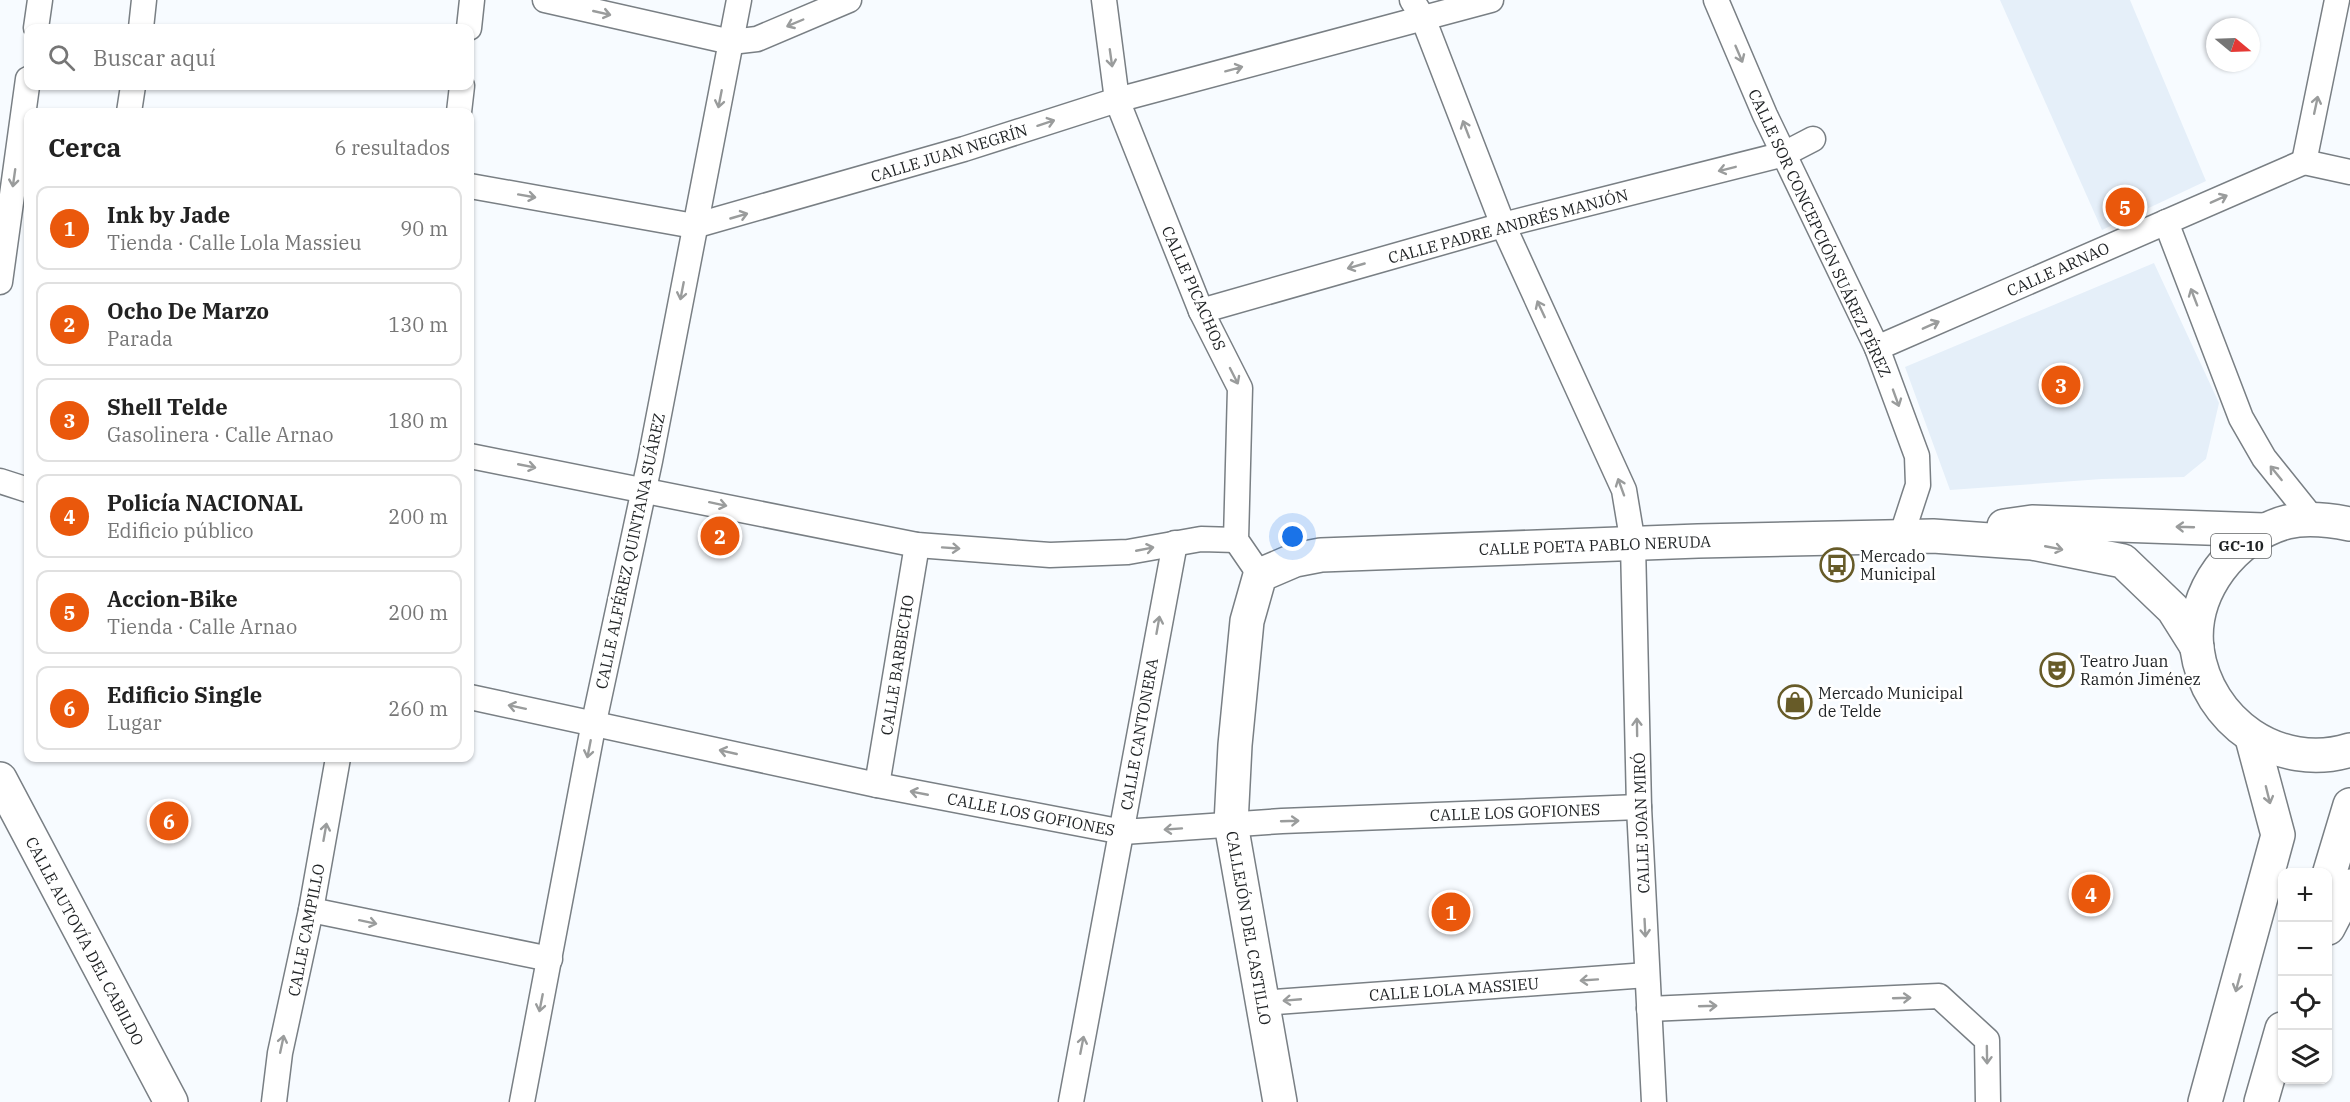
<!DOCTYPE html>
<html lang="es">
<head>
<meta charset="utf-8">
<style>
	body { margin:0; font-family:"IBM Plex Serif",serif; background:#f2f2f2; color:#222 }
	.controls { position:absolute; right:18px; bottom:18px; display:grid; overflow:hidden; border-radius:12px; box-shadow:0 2px 4px #0004 }
	.controls button { width:54px; height:54px; display:grid; place-items:center; padding:0; border:0; border-bottom:2px solid #e0e0e0; background:#fff; color:#222; font:30px sans-serif }
	.compass { position:absolute; left:2206px; top:18px; width:54px; height:54px; border-radius:50%; background:#fff; box-shadow:0 2px 4px #0004; rotate:109deg }
	.you { position:absolute; left:1293px; top:537px; width:21px; height:21px; margin:-15px; border:4px solid #fff; border-radius:50%; background:#1a73e8; box-shadow:0 0 0 9px #1a73e833 }
	.badge { display:grid; place-items:center; width:39px; height:39px; border-radius:50%; background:#ea580c; color:#fff; font-size:20px; font-weight:700 }
	.pin { position:absolute; translate:-50% -50%; border:3px solid #fff; box-shadow:0 2px 6px #0006 }
	.list { margin:0; padding:0; list-style:none }
	h2 { display:flex; justify-content:space-between; align-items:center; height:78px; margin:0; padding:0 24px; font-size:26px }
	h2 small { font-size:20px; font-weight:400; color:#767676 }
	.list li { display:grid; grid-template-columns:39px 1fr auto; gap:18px; align-items:center; box-sizing:border-box; height:84px; margin:0 12px 12px; padding:0 12px; border:2px solid #e0e0e0; border-radius:12px }
	.list b { display:block; font-size:22px; white-space:nowrap }
	.list p { margin:0; font-size:20px; white-space:nowrap; color:#767676 }
	.list em { font-size:20px; font-style:normal; color:#767676 }
	.icon { flex:none; width:33px; height:33px; fill:none; stroke:currentColor; stroke-width:2; stroke-linecap:round; stroke-linejoin:round }
	.map { position:relative; flex:none; width:2350px; height:1102px; overflow:hidden }
	.search { position:absolute; background:#fff; box-shadow:0 2px 4px #0004; left:24px; top:24px; width:450px; height:66px; display:flex; align-items:center; gap:15px; box-sizing:border-box; padding:0 21px; border-radius:12px; color:#767676; font-size:22px }
	.panel { position:absolute; background:#fff; box-shadow:0 2px 4px #0004; left:24px; top:108px; width:450px; height:654px; border-radius:12px }
	.map>svg:first-child { display:block }
	.built { fill:#e5eff9 }
	.lines { fill:none; stroke-linecap:round; stroke-linejoin:round }
	.street-casing { stroke:#797f84; stroke-width:27 }
	.secondary-casing { stroke:#797f84; stroke-width:36 }
	.primary-casing { stroke:#797f84; stroke-width:36 }
	.street { stroke:#fff; stroke-width:24 }
	.secondary { stroke:#fff; stroke-width:33 }
	.primary { stroke:#fff; stroke-width:33 }
	.oneway { stroke:#9a9c9c }
	.labels { text-anchor:middle; stroke-width:5; stroke-linejoin:round; paint-order:stroke }
	.shield { fill:#fff; stroke:#626466; stroke-width:1.5 }
	.shield-label { font-size:15px; font-weight:bold; fill:#1f2224 }
	.street-label { font-size:16px; fill:#1f2224; stroke:#fff }
	.poi-label { font-size:16px; fill:#1f2224; stroke:#fff; text-anchor:start }
</style>
</head>
<body>
<div class="map">
<svg width="2350" height="1102" viewBox="0 0 2350 1102">
	<rect width="100%" height="100%" fill="#f7fbff"/>
	<!-- built -->
	<g class="built">
		<path d="M 2000,0 L 2130,0 L 2206,181 L 2102,230 Z"/>
		<path d="M 2154,263 L 2219,403 L 2206,459 L 2184,477 L 2102,479 L 1950,490 L 1905,367 Z"/>
	</g>
	<g class="lines">
		<defs>
			<g id="street">
				<path d="M 545,0 L 731,42 L 757,39 L 849,0"/>
				<path d="M 1104,0 L 1117,100 L 1201,311 L 1240,388 L 1236,540 L 1260,575"/>
				<path d="M 1412,0 L 1423,18 L 1503,225 L 1624,490 L 1633,544 L 1639,807 L 1654,1102"/>
				<path d="M 1716,0 L 1765,115 L 1877,348 L 1917,456 L 1918,485 L 1901,537"/>
				<path d="M 36,28 L 40,0"/>
				<path d="M 141,28 L 144,0"/>
				<path d="M 469,28 L 472,0"/>
				<path d="M 129,112 L 133,86"/>
				<path d="M 459,112 L 462,86"/>
				<path d="M 2304,162 L 2337,0"/>
				<path d="M 2304,162 L 2350,172"/>
				<path d="M 470,186 L 694,226 L 964,149 L 1117,100 L 1491,0"/>
				<path d="M 2166,222 L 2241,418 L 2264,458 L 2313,519"/>
				<path d="M 0,282 L 28,79"/>
				<path d="M 1201,311 L 1503,225 L 1784,154 L 1813,139"/>
				<path d="M 1877,348 L 2304,162"/>
				<path d="M 470,456 L 917,545 L 1050,555 L 1128,552 L 1201,539 L 1236,540"/>
				<path d="M 0,481 L 28,490"/>
				<path d="M 470,697 L 877,785 L 1123,832 L 1282,821 L 1639,807"/>
				<path d="M 877,785 L 917,545"/>
				<path d="M 311,910 L 550,959"/>
				<path d="M 1261,1003 L 1647,975"/>
				<path d="M 1649,1009 L 1939,996 L 1987,1040 L 1988,1102"/>
				<path d="M 274,1102 L 280,1053 L 311,910 L 338,758"/>
				<path d="M 522,1102 L 594,722 L 650,461 L 739,0"/>
				<path d="M 1071,1102 L 1175,543"/>
			</g>
			<g id="secondary">
				<path d="M 2004,526 L 2032,522 L 2264,530"/>
				<path d="M 0,779 L 171,1102"/>
				<path d="M 1280,1102 L 1231,824 L 1235,745 L 1247,621 L 1260,575 L 1295,560 L 1321,555 L 1698,541 L 1933,536 L 2032,543 L 2123,561 L 2173,609 L 2197,647"/>
			</g>
			<g id="primary">
				<path d="M 2350,524 C 2330,520 2307,517 2287,522 C 2234,536 2190,592 2197,649 C 2207,722 2279,772 2350,750"/>
				<path d="M 2328,878 L 2350,805"/>
				<path d="M 2328,928 L 2350,886"/>
				<path d="M 2205,1102 L 2278,835 L 2252,738"/>
				<path d="M 2261,1102 L 2282,1029"/>
			</g>
		</defs>
		<!-- street casing -->
		<use href="#street" class="street-casing"/>
		<!-- secondary casing -->
		<use href="#secondary" class="secondary-casing"/>
		<!-- primary casing -->
		<use href="#primary" class="primary-casing"/>
		<!-- street -->
		<use href="#street" class="street"/>
		<!-- secondary -->
		<use href="#secondary" class="secondary"/>
		<!-- primary -->
		<use href="#primary" class="primary"/>
	</g>
	<!-- one-way arrows -->
	<defs><path id="oneway-shaft" d="M-6 0H5M1.5-3L5.5 0L1.5 3" fill="none" stroke-width="1.6" stroke-linecap="round" stroke-linejoin="round" transform="scale(1.5)"/></defs>
	<g class="oneway">
		<use href="#oneway-shaft" transform="translate(602 13) rotate(13)"/>
		<use href="#oneway-shaft" transform="translate(795 23) rotate(157)"/>
		<use href="#oneway-shaft" transform="translate(1739 54) rotate(67)"/>
		<use href="#oneway-shaft" transform="translate(1111 58) rotate(82)"/>
		<use href="#oneway-shaft" transform="translate(1234 69) rotate(-15)"/>
		<use href="#oneway-shaft" transform="translate(720 99) rotate(101)"/>
		<use href="#oneway-shaft" transform="translate(2316 105) rotate(-78)"/>
		<use href="#oneway-shaft" transform="translate(1046 123) rotate(-18)"/>
		<use href="#oneway-shaft" transform="translate(1466 129) rotate(-111)"/>
		<use href="#oneway-shaft" transform="translate(1727 169) rotate(166)"/>
		<use href="#oneway-shaft" transform="translate(14 178) rotate(98)"/>
		<use href="#oneway-shaft" transform="translate(527 196) rotate(10)"/>
		<use href="#oneway-shaft" transform="translate(2219 199) rotate(-24)"/>
		<use href="#oneway-shaft" transform="translate(739 216) rotate(-16)"/>
		<use href="#oneway-shaft" transform="translate(1356 266) rotate(164)"/>
		<use href="#oneway-shaft" transform="translate(682 291) rotate(101)"/>
		<use href="#oneway-shaft" transform="translate(2194 297) rotate(-111)"/>
		<use href="#oneway-shaft" transform="translate(1541 309) rotate(-115)"/>
		<use href="#oneway-shaft" transform="translate(1931 325) rotate(-24)"/>
		<use href="#oneway-shaft" transform="translate(1234 376) rotate(63)"/>
		<use href="#oneway-shaft" transform="translate(1896 398) rotate(70)"/>
		<use href="#oneway-shaft" transform="translate(527 466) rotate(11)"/>
		<use href="#oneway-shaft" transform="translate(2276 473) rotate(-129)"/>
		<use href="#oneway-shaft" transform="translate(1621 487) rotate(-110)"/>
		<use href="#oneway-shaft" transform="translate(718 504) rotate(12)"/>
		<use href="#oneway-shaft" transform="translate(2185 527) rotate(-178)"/>
		<use href="#oneway-shaft" transform="translate(951 548) rotate(4)"/>
		<use href="#oneway-shaft" transform="translate(2054 548) rotate(11)"/>
		<use href="#oneway-shaft" transform="translate(1145 549) rotate(-11)"/>
		<use href="#oneway-shaft" transform="translate(1158 625) rotate(-80)"/>
		<use href="#oneway-shaft" transform="translate(517 707) rotate(-168)"/>
		<use href="#oneway-shaft" transform="translate(1637 727) rotate(-91)"/>
		<use href="#oneway-shaft" transform="translate(589 749) rotate(101)"/>
		<use href="#oneway-shaft" transform="translate(728 752) rotate(-167)"/>
		<use href="#oneway-shaft" transform="translate(919 793) rotate(-169)"/>
		<use href="#oneway-shaft" transform="translate(2268 795) rotate(76)"/>
		<use href="#oneway-shaft" transform="translate(1290 821) rotate(-2)"/>
		<use href="#oneway-shaft" transform="translate(1173 829) rotate(176)"/>
		<use href="#oneway-shaft" transform="translate(325 832) rotate(-80)"/>
		<use href="#oneway-shaft" transform="translate(368 922) rotate(12)"/>
		<use href="#oneway-shaft" transform="translate(1645 928) rotate(87)"/>
		<use href="#oneway-shaft" transform="translate(1589 980) rotate(176)"/>
		<use href="#oneway-shaft" transform="translate(2238 983) rotate(105)"/>
		<use href="#oneway-shaft" transform="translate(1902 998) rotate(-2)"/>
		<use href="#oneway-shaft" transform="translate(1292 1000) rotate(175)"/>
		<use href="#oneway-shaft" transform="translate(541 1003) rotate(101)"/>
		<use href="#oneway-shaft" transform="translate(1708 1006) rotate(-2)"/>
		<use href="#oneway-shaft" transform="translate(282 1044) rotate(-78)"/>
		<use href="#oneway-shaft" transform="translate(1082 1045) rotate(-79)"/>
		<use href="#oneway-shaft" transform="translate(1987 1055) rotate(89)"/>
	</g>
	<!-- icons -->
	<defs>
		<symbol id="bus-ring" viewBox="-11 -11 22 22"><circle r="9.5" fill="#fff" stroke="#675b28" stroke-width="1.5"/><path d="M-5-6H5V4H4V6H2V4H-2V6H-4V4H-5ZM-3.5-4V0h7V-4ZM-3.5 1.2v1.5H-2V1.2ZM2 1.2v1.5H3.5V1.2Z" fill="#675b28"/></symbol>
		<symbol id="theatre-ring" viewBox="-11 -11 22 22"><circle r="9.5" fill="#fff" stroke="#675b28" stroke-width="1.5"/><path d="M-5-5.5Q0-4 5-5.5V0Q5 5 0 6Q-5 5-5 0ZM-3.3-2.5H-1v1.5H-3.3ZM1-2.5H3.3v1.5H1ZM-2.8 1Q0 5.5 2.8 1Z" fill="#675b28"/></symbol>
		<symbol id="shop-ring" viewBox="-11 -11 22 22"><circle r="9.5" fill="#fff" stroke="#675b28" stroke-width="1.5"/><path d="M-5-2.5h2.3a2.7 3.5 0 0 1 5.4 0H5L5.5 6h-11ZM-1.5-2.5h3a1.5 2.3 0 0 0-3 0Z" fill="#675b28"/></symbol>
	</defs>
	<g fill-rule="evenodd">
		<use href="#bus-ring" x="1818" y="546" width="38" height="38"/>
		<use href="#theatre-ring" x="2038" y="651" width="38" height="38"/>
		<use href="#shop-ring" x="1776" y="683" width="38" height="38"/>
	</g>
	<g class="labels">
		<!-- shield labels -->
		<rect class="shield" x="2211" y="534" width="60" height="24" rx="4.5"/>
		<g class="shield-label">
			<text x="2241" y="551">GC-10</text>
		</g>
		<!-- street labels -->
		<g class="street-label">
			<text transform="translate(949 153) rotate(-17)" y="6">CALLE JUAN NEGRÍN</text>
			<text transform="translate(1508 226) rotate(-15)" y="6">CALLE PADRE ANDRÉS MANJÓN</text>
			<text transform="translate(1820 233) rotate(65)" y="6">CALLE SOR CONCEPCIÓN SUÁREZ PÉREZ</text>
			<text transform="translate(2058 269) rotate(-24)" y="6">CALLE ARNAO</text>
			<text transform="translate(1194 288) rotate(66)" y="6">CALLE PICACHOS</text>
			<text transform="translate(1595 545) rotate(-2)" y="6">CALLE POETA PABLO NERUDA</text>
			<text transform="translate(630 551) rotate(-78)" y="6">CALLE ALFÉREZ QUINTANA SUÁREZ</text>
			<text transform="translate(897 665) rotate(-81)" y="6">CALLE BARBECHO</text>
			<text transform="translate(1139 734) rotate(-80)" y="6">CALLE CANTONERA</text>
			<text transform="translate(1515 812) rotate(-2)" y="6">CALLE LOS GOFIONES</text>
			<text transform="translate(1031 814) rotate(11)" y="6">CALLE LOS GOFIONES</text>
			<text transform="translate(1641 823) rotate(-92)" y="6">CALLE JOAN MIRÓ</text>
			<text transform="translate(1249 928) rotate(80)" y="6">CALLEJÓN DEL CASTILLO</text>
			<text transform="translate(306 930) rotate(-79)" y="6">CALLE CAMPILLO</text>
			<text transform="translate(85 941) rotate(62)" y="6">CALLE AUTOVÍA DEL CABILDO</text>
			<text transform="translate(1454 989) rotate(-4)" y="6">CALLE LOLA MASSIEU</text>
		</g>
		<!-- poi labels -->
		<g class="poi-label">
			<text x="1860" y="562">Mercado<tspan x="1860" dy="18">Municipal</tspan></text>
			<text x="2080" y="667">Teatro Juan<tspan x="2080" dy="18">Ramón Jiménez</tspan></text>
			<text x="1818" y="699">Mercado Municipal<tspan x="1818" dy="18">de Telde</tspan></text>
		</g>
	</g>
</svg>
<div class="controls">
<button>+</button>
<button>−</button>
<button><svg class="icon" aria-label="locate" viewBox="0 0 24 24"><circle cx="12" cy="12" r="6"/><path d="M12 2v4M12 18v4M2 12h4M18 12h4"/></svg></button>
<button><svg class="icon" aria-label="layers" viewBox="0 0 24 24"><path d="M12 4l9 5-9 5-9-5zM3 14l9 5 9-5"/></svg></button>
</div>
<svg class="compass" viewBox="-18 -18 36 36"><path d="M0-13l5 13h-10z" fill="#e53935"/><path d="M0 13l5-13h-10z" fill="#767676"/></svg>
<div class="you"></div>
<div class="pin badge" style="left:1451px;top:912px">1</div>
<div class="pin badge" style="left:720px;top:536px">2</div>
<div class="pin badge" style="left:2061px;top:385px">3</div>
<div class="pin badge" style="left:2091px;top:894px">4</div>
<div class="pin badge" style="left:2125px;top:207px">5</div>
<div class="pin badge" style="left:169px;top:821px">6</div>
<div class="search"><svg class="icon" aria-label="search" viewBox="0 0 24 24"><circle cx="10" cy="10" r="6"/><path d="M15 15l6 6"/></svg>Buscar aquí</div>
<section class="panel">
<h2>Cerca<small>6 resultados</small></h2>
<ul class="list">
<li><span class="badge">1</span><div><b>Ink by Jade</b><p>Tienda · Calle Lola Massieu</p></div><em>90 m</em></li>
<li><span class="badge">2</span><div><b>Ocho De Marzo</b><p>Parada</p></div><em>130 m</em></li>
<li><span class="badge">3</span><div><b>Shell Telde</b><p>Gasolinera · Calle Arnao</p></div><em>180 m</em></li>
<li><span class="badge">4</span><div><b>Policía NACIONAL</b><p>Edificio público</p></div><em>200 m</em></li>
<li><span class="badge">5</span><div><b>Accion-Bike</b><p>Tienda · Calle Arnao</p></div><em>200 m</em></li>
<li><span class="badge">6</span><div><b>Edificio Single</b><p>Lugar</p></div><em>260 m</em></li>
</ul>
</section>
</div>
</body>
</html>
